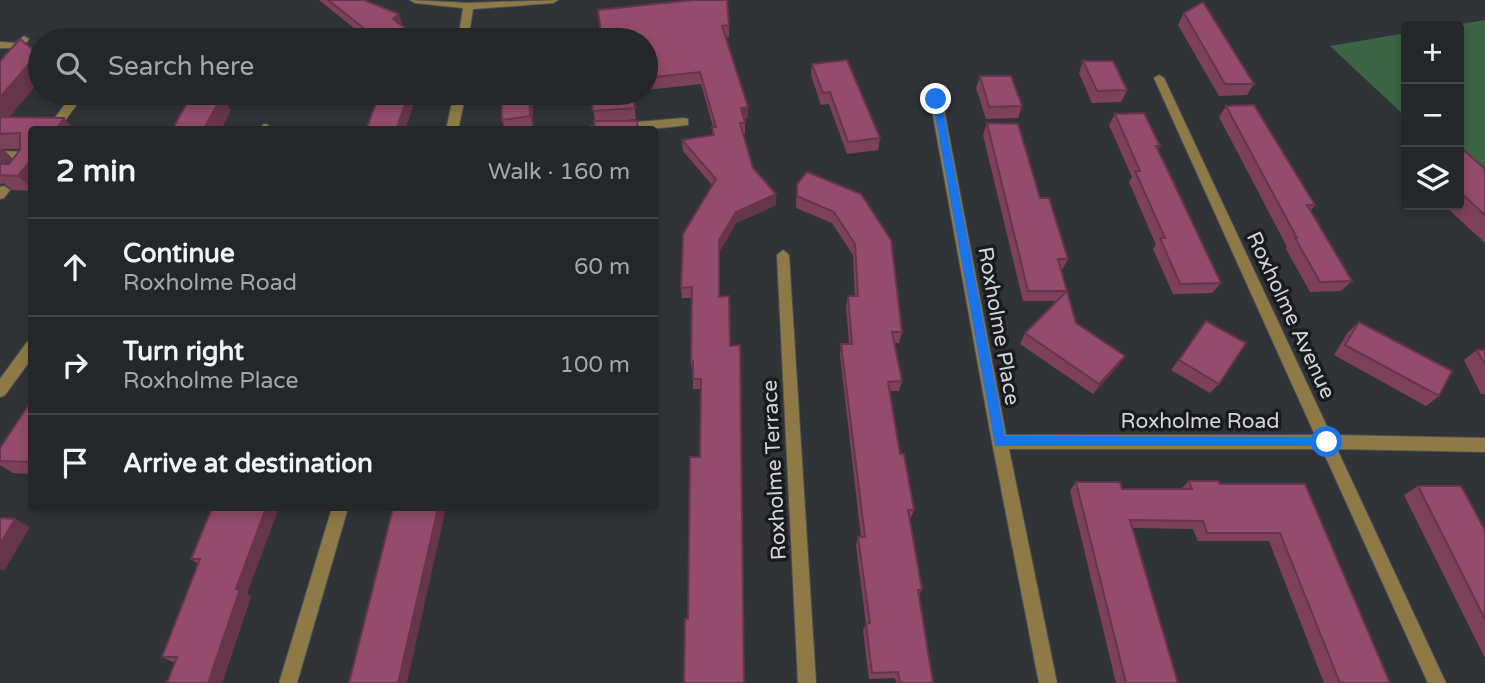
<!DOCTYPE html>
<html lang="en">
<head>
<meta charset="utf-8">
<style>
	body { margin:0; font-family:"Varela Round",sans-serif; background:#303336; color:#f1f3f6 }
	.controls { position:absolute; right:21px; top:21px; display:grid; overflow:hidden; border-radius:7px; box-shadow:0 4px 10px #0003 }
	.controls button { width:63px; height:63px; display:grid; place-items:center; padding:0; border:0; border-bottom:2px solid #414447; background:#24272a; color:#f1f3f6; font:35px sans-serif }
	.stop { position:absolute; width:21px; height:21px; margin:-16px; border:5px solid #1a73e8; border-radius:50%; background:#fff }
	.stop.end { background:#1a73e8; border-color:#fff; box-shadow:0 2px 7px #0008 }
	.list { margin:0; padding:0; list-style:none }
	h2 { display:flex; justify-content:space-between; align-items:center; height:91px; margin:0; padding:0 28px; font-size:30px }
	h2 small { font-size:23px; font-weight:400; color:#a3a5a8 }
	.list li { display:grid; grid-template-columns:46px 1fr auto; gap:21px; align-items:center; box-sizing:border-box; height:98px; padding:0 28px; border-top:2px solid #414447 }
	.list b { display:block; font-size:26px; white-space:nowrap }
	.list p { margin:0; font-size:23px; white-space:nowrap; color:#a3a5a8 }
	.list em { font-size:23px; font-style:normal; color:#a3a5a8 }
	.icon { flex:none; width:38px; height:38px; fill:none; stroke:currentColor; stroke-width:2; stroke-linecap:round; stroke-linejoin:round }
	.map { position:relative; flex:none; width:1485px; height:683px; overflow:hidden }
	.search { position:absolute; background:#24272a; box-shadow:0 4px 10px #0003; left:28px; top:28px; width:630px; height:77px; display:flex; align-items:center; gap:18px; box-sizing:border-box; padding:0 24px; border-radius:38px; color:#a3a5a8; font-size:26px }
	.panel { position:absolute; background:#24272a; box-shadow:0 4px 10px #0003; left:28px; top:126px; width:630px; height:385px; border-radius:7px }
	.map>svg:first-child { display:block }
	.green { fill:#3c6445 }
	.lines { fill:none; stroke-linecap:round; stroke-linejoin:round }
	.lane-casing { stroke:#4d5154; stroke-width:2 }
	.street-casing { stroke:#4d5154; stroke-width:2 }
	.lane { fill:#8d7a47; fill-rule:evenodd }
	.street { fill:#8d7a47; fill-rule:evenodd }
	.wall { fill:#7e415c; fill-rule:evenodd }
	.shaded-wall { fill:#67354b }
	.building { fill:#934c6b; stroke:#67354b; stroke-width:2 }
	.route { fill:#1a73e8 }
	.labels { text-anchor:middle; stroke-width:7; stroke-linejoin:round; paint-order:stroke }
	.street-label { font-size:21px; fill:#d1d3d6; stroke:#191b1d }
</style>
</head>
<body>
<div class="map">
<svg width="1485" height="683" viewBox="0 0 1485 683">
	<rect width="100%" height="100%" fill="#303438"/>
	<!-- green -->
	<g class="green">
		<path d="M 1485,20 L 1485,190 L 1459,166 L 1459,26 L 1449,26 Z"/>
		<path d="M 1406,33 L 1406,117 L 1330,46 Z"/>
	</g>
	<g class="lines">
		<defs>
			<g id="lane">
				<path d="M 24,36 L 29,39 L 22,48 L 0,48 L 0,42 L 15,43 Z"/>
				<path d="M 72,99 L 78,103 L 58,130 L 46,130 L 68,100 Z"/>
				<path d="M 0,151 L 32,152 L 32,160 L 0,159 Z"/>
				<path d="M 4,186 L 10,190 L 4,198 L 0,199 L 0,187 Z"/>
			</g>
			<g id="street">
				<path d="M 410,0 L 468,3 L 558,0 L 553,3 L 473,9 L 468,40 L 458,40 L 463,8 L 415,3 Z"/>
				<path d="M 1159,75 L 1164,78 L 1331,435 L 1485,438 L 1485,452 L 1337,449 L 1446,683 L 1428,683 L 1322,449 L 1009,449 L 1057,683 L 1039,683 L 992,442 L 930,99 L 932,96 L 936,95 L 942,99 L 1006,435 L 1315,435 L 1154,78 Z"/>
				<path d="M 454,93 L 466,93 L 458,130 L 446,130 Z"/>
				<path d="M 684,118 L 688,119 L 688,125 L 641,130 L 586,130 L 591,126 Z"/>
				<path d="M 264,124 L 268,125 L 269,130 L 258,130 Z"/>
				<path d="M 783,250 L 789,255 L 816,683 L 798,683 L 777,255 Z"/>
				<path d="M 32,340 L 32,358 L 5,395 L 0,397 L 0,379 L 27,342 Z"/>
				<path d="M 332,508 L 348,508 L 297,683 L 279,683 Z"/>
			</g>
		</defs>
		<!-- lane casing -->
		<use href="#lane" class="lane-casing"/>
		<!-- street casing -->
		<use href="#street" class="street-casing"/>
		<!-- lane -->
		<use href="#lane" class="lane"/>
		<!-- street -->
		<use href="#street" class="street"/>
	</g>
	<!-- wall -->
	<g class="wall">
		<path d="M 319,0 L 364,0 L 403,26 L 421,40 L 369,40 Z"/>
		<path d="M 1184,13 L 1254,84 L 1247,95 L 1219,96 L 1178,25 Z"/>
		<path d="M 729,25 L 729,37 L 726,37 L 748,107 L 748,118 L 744,119 L 745,123 L 745,134 L 743,134 L 753,168 L 776,205 L 736,223 L 720,251 L 688,619 L 700,457 L 700,389 L 693,389 L 693,371 L 692,371 L 691,361 L 692,298 L 682,298 L 681,288 L 712,185 L 683,151 L 682,140 L 712,136 L 712,127 L 713,127 L 701,84 L 646,90 L 646,40 L 602,40 Z"/>
		<path d="M 40,57 L 40,80 L 9,117 L 64,118 L 74,130 L 32,130 L 32,191 L 12,190 L 3,183 L 0,185 L 0,61 ZM 3,149 L 20,149 L 20,150 L 13,159 Z"/>
		<path d="M 1083,61 L 1127,90 L 1121,102 L 1092,103 L 1079,73 Z"/>
		<path d="M 812,64 L 880,138 L 878,150 L 847,154 L 829,104 L 821,105 L 811,75 Z"/>
		<path d="M 980,76 L 1022,106 L 1018,118 L 986,119 L 976,88 Z"/>
		<path d="M 532,93 L 533,128 L 505,130 L 502,120 Z"/>
		<path d="M 591,93 L 639,93 L 639,95 L 633,96 L 636,119 L 617,121 L 595,121 Z"/>
		<path d="M 1226,106 L 1315,205 L 1310,211 L 1352,281 L 1341,291 L 1310,292 L 1286,249 L 1287,247 L 1219,117 Z"/>
		<path d="M 1115,114 L 1160,146 L 1158,149 L 1221,283 L 1212,293 L 1173,294 L 1153,249 L 1156,245 L 1129,182 L 1132,177 L 1109,125 Z"/>
		<path d="M 987,123 L 1040,198 L 1068,259 L 1062,270 L 1061,270 L 1076,323 L 1125,356 L 1118,366 L 1093,394 L 1020,344 L 1025,333 L 1057,301 L 1023,301 L 983,135 Z"/>
		<path d="M 1459,146 L 1485,169 L 1485,243 L 1444,205 L 1459,205 Z"/>
		<path d="M 797,184 L 861,194 L 902,332 L 899,343 L 894,343 L 902,381 L 899,391 L 890,391 L 900,454 L 914,510 L 911,518 L 910,518 L 922,589 L 919,595 L 933,683 L 896,683 L 895,678 L 869,679 L 863,630 L 866,624 L 856,545 L 858,537 L 861,537 L 840,355 L 841,344 L 849,344 L 846,306 L 848,296 L 855,296 L 853,255 L 832,223 L 796,208 Z"/>
		<path d="M 1206,321 L 1219,384 L 1210,393 L 1171,370 Z"/>
		<path d="M 1359,322 L 1439,396 L 1426,406 L 1334,355 L 1348,332 Z"/>
		<path d="M 1477,350 L 1485,350 L 1485,394 L 1481,394 L 1464,360 Z"/>
		<path d="M 32,400 L 32,474 L 13,473 L 0,465 L 0,448 Z"/>
		<path d="M 1189,481 L 1220,484 L 1305,484 L 1390,683 L 1324,683 L 1269,541 L 1198,541 L 1193,529 L 1133,528 L 1178,683 L 1116,683 L 1070,491 L 1076,482 L 1122,489 L 1181,489 Z"/>
		<path d="M 1418,486 L 1485,530 L 1485,658 L 1404,495 Z"/>
		<path d="M 212,508 L 247,594 L 251,596 L 222,683 L 167,683 L 175,663 L 162,657 L 198,564 L 191,559 Z"/>
	</g>
	<!-- shaded-wall -->
	<g class="shaded-wall">
		<path d="M 399,14 L 403,26 L 397,30 L 393,19 Z"/>
		<path d="M 38,54 L 40,57 L 40,80 L 0,128 L 0,97 Z"/>
		<path d="M 409,93 L 418,93 L 405,130 L 396,130 Z"/>
		<path d="M 529,93 L 532,93 L 533,128 L 530,116 Z"/>
		<path d="M 222,96 L 231,110 L 221,130 L 203,130 Z"/>
		<path d="M 748,107 L 748,118 L 741,119 L 741,108 Z"/>
		<path d="M 64,118 L 74,130 L 55,130 Z"/>
		<path d="M 2,148 L 16,162 L 0,168 L 0,150 Z"/>
		<path d="M 32,159 L 32,189 L 18,176 Z"/>
		<path d="M 776,194 L 776,205 L 736,223 L 720,251 L 719,240 L 736,212 Z"/>
		<path d="M 1125,356 L 1118,366 L 1093,394 L 1099,384 Z"/>
		<path d="M 266,508 L 279,508 L 247,594 L 251,596 L 222,683 L 208,683 L 236,589 Z"/>
		<path d="M 438,508 L 446,508 L 407,683 L 398,683 Z"/>
		<path d="M 15,519 L 30,527 L 4,571 L 0,569 L 0,544 Z"/>
	</g>
	<!-- building -->
	<g class="building">
		<path d="M 328,0 L 364,0 L 399,14 L 393,19 L 421,40 L 379,40 Z"/>
		<path d="M 693,0 L 727,0 L 729,25 L 722,26 L 748,107 L 741,108 L 745,123 L 740,123 L 753,168 L 776,194 L 736,212 L 719,240 L 719,297 L 729,296 L 730,346 L 740,345 L 744,683 L 684,683 L 685,619 L 688,619 L 690,457 L 700,457 L 701,379 L 693,379 L 693,361 L 691,361 L 692,287 L 681,288 L 683,234 L 716,179 L 682,140 L 714,135 L 712,127 L 716,127 L 700,72 L 646,78 L 646,40 L 602,40 L 598,10 Z"/>
		<path d="M 1203,2 L 1254,84 L 1225,84 L 1184,13 Z"/>
		<path d="M 20,39 L 38,54 L 0,97 L 0,61 Z"/>
		<path d="M 847,60 L 880,138 L 848,142 L 830,92 L 823,93 L 812,64 Z"/>
		<path d="M 1083,61 L 1113,61 L 1127,90 L 1097,91 Z"/>
		<path d="M 980,76 L 1011,76 L 1022,106 L 989,107 Z"/>
		<path d="M 380,93 L 409,93 L 396,130 L 366,130 Z"/>
		<path d="M 502,93 L 529,93 L 530,116 L 502,120 Z"/>
		<path d="M 591,93 L 632,93 L 635,108 L 593,111 Z"/>
		<path d="M 191,96 L 222,96 L 203,130 L 172,130 Z"/>
		<path d="M 1254,105 L 1315,205 L 1307,205 L 1352,281 L 1320,282 L 1295,238 L 1297,238 L 1226,106 Z"/>
		<path d="M 1144,113 L 1160,146 L 1156,146 L 1221,283 L 1180,284 L 1160,238 L 1165,238 L 1135,171 L 1140,171 L 1115,114 Z"/>
		<path d="M 0,117 L 64,118 L 55,130 L 32,130 L 32,159 L 18,176 L 0,175 L 0,164 L 9,164 L 20,150 L 20,133 L 0,134 Z"/>
		<path d="M 594,121 L 637,121 L 638,130 L 595,130 Z"/>
		<path d="M 987,123 L 1018,124 L 1040,198 L 1049,198 L 1068,259 L 1058,259 L 1067,291 L 1028,291 Z"/>
		<path d="M 1459,146 L 1485,169 L 1485,215 L 1459,191 Z"/>
		<path d="M 807,172 L 861,194 L 891,240 L 902,332 L 892,332 L 902,381 L 888,382 L 900,454 L 904,454 L 914,510 L 908,510 L 922,589 L 918,590 L 933,683 L 900,683 L 898,672 L 872,673 L 866,624 L 870,623 L 858,537 L 865,537 L 841,344 L 852,344 L 848,296 L 858,296 L 855,244 L 834,212 L 797,196 L 797,184 Z"/>
		<path d="M 1067,291 L 1076,323 L 1125,356 L 1099,384 L 1025,333 Z"/>
		<path d="M 1206,321 L 1246,343 L 1219,384 L 1179,360 Z"/>
		<path d="M 1359,322 L 1452,371 L 1439,396 L 1345,345 Z"/>
		<path d="M 1477,350 L 1485,350 L 1485,365 Z"/>
		<path d="M 32,400 L 32,462 L 0,461 L 0,448 Z"/>
		<path d="M 1189,481 L 1218,481 L 1220,484 L 1305,484 L 1390,683 L 1340,683 L 1280,533 L 1207,533 L 1203,521 L 1130,520 L 1178,683 L 1126,683 L 1076,482 L 1120,482 L 1122,489 L 1192,489 Z"/>
		<path d="M 1418,486 L 1461,486 L 1485,530 L 1485,619 Z"/>
		<path d="M 212,508 L 266,508 L 236,589 L 240,589 L 208,683 L 167,683 L 177,657 L 162,657 L 200,559 L 191,559 Z"/>
		<path d="M 393,508 L 438,508 L 398,683 L 349,683 Z"/>
		<path d="M 0,518 L 15,519 L 0,544 Z"/>
	</g>
	<!-- route -->
	<path class="route" d="M 936,96 L 941,99 L 1005,436 L 1327,437 L 1331,438 L 1331,446 L 995,446 L 932,99 Z"/>
	<g class="labels">
		<!-- street labels -->
		<g class="street-label">
			<text transform="translate(1291 315) rotate(65)" y="7">Roxholme Avenue</text>
			<text transform="translate(999 326) rotate(80)" y="7">Roxholme Place</text>
			<text x="1200" y="428">Roxholme Road</text>
			<text transform="translate(774 470) rotate(-93)" y="7">Roxholme Terrace</text>
		</g>
	</g>
</svg>
<div class="controls">
<button>+</button>
<button>−</button>
<button><svg class="icon" aria-label="layers" viewBox="0 0 24 24"><path d="M12 4l9 5-9 5-9-5zM3 14l9 5 9-5"/></svg></button>
</div>
<div class="stop" style="left:1327px;top:442px"></div>
<div class="stop end" style="left:936px;top:99px"></div>
<div class="search"><svg class="icon" aria-label="search" viewBox="0 0 24 24"><circle cx="10" cy="10" r="6"/><path d="M15 15l6 6"/></svg>Search here</div>
<section class="panel">
<h2>2 min<small>Walk · 160 m</small></h2>
<ul class="list">
<li><svg class="icon" aria-label="ahead" viewBox="0 0 24 24"><path d="M12 20V5M6 11l6-6 6 6"/></svg><div><b>Continue</b><p>Roxholme Road</p></div><em>60 m</em></li>
<li><svg class="icon" aria-label="right" viewBox="0 0 24 24"><path d="M7 20v-9h11M14 6l5 5-5 5"/></svg><div><b>Turn right</b><p>Roxholme Place</p></div><em>100 m</em></li>
<li><svg class="icon" aria-label="arrive" viewBox="0 0 24 24"><path d="M6 21V4h12l-3 4 3 4H6"/></svg><div><b>Arrive at destination</b></div></li>
</ul>
</section>
</div>
</body>
</html>
